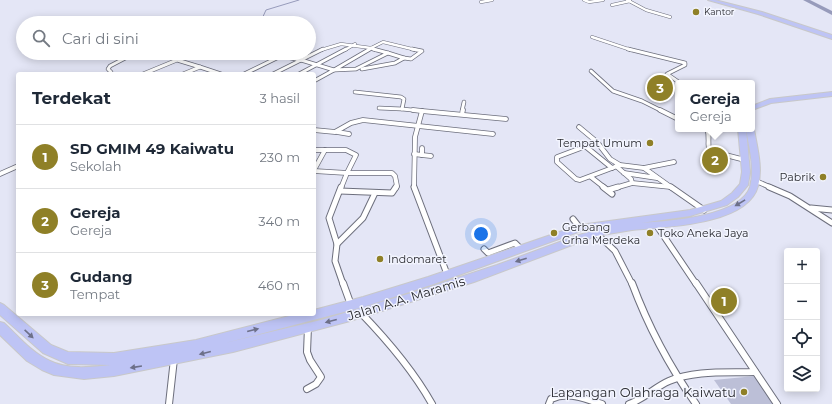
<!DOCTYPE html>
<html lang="id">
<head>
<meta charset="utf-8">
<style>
	body { margin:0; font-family:Montserrat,sans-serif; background:#f2f2f3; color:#1f2937 }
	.controls { position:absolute; right:12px; bottom:12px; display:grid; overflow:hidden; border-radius:4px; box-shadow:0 2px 10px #0003 }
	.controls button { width:36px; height:36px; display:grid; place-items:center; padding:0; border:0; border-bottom:1px solid #e0e1e3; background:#fff; color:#1f2937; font:20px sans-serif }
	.you { position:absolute; left:481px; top:234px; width:14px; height:14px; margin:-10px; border:3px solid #fff; border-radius:50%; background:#1a73e8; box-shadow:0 0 0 6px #1a73e833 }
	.badge { display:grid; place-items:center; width:26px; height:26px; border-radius:50%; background:#8f8027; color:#fff; font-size:13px; font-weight:700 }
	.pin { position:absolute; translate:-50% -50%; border:2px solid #fff; box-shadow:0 1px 4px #0006 }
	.popup { position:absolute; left:675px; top:80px; width:80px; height:52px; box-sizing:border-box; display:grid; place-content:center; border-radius:4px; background:#fff; filter:drop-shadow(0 1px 3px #0005); font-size:13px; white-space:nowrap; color:#747a83 }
	.popup b { font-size:15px; color:#1f2937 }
	.popup::after { content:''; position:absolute; left:50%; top:100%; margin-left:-8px; border:8px solid transparent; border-top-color:#fff }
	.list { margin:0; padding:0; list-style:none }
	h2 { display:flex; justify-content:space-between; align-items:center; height:52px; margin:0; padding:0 16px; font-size:17px }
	h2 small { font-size:13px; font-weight:400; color:#747a83 }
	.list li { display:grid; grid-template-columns:26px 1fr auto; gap:12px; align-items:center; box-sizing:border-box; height:64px; padding:0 16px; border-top:1px solid #e0e1e3 }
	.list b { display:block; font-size:15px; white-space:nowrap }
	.list p { margin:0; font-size:13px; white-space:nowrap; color:#747a83 }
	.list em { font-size:13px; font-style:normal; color:#747a83 }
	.icon { flex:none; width:22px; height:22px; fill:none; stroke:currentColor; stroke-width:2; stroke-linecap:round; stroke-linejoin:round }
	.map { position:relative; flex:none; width:832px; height:404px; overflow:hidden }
	.search { position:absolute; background:#fff; box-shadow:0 2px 10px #0003; left:16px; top:16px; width:300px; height:44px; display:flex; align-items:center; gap:10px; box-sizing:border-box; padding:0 14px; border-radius:22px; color:#747a83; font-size:15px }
	.panel { position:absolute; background:#fff; box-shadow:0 2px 10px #0003; left:16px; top:72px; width:300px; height:244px; border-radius:4px }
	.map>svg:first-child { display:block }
	.green { fill:#bcbfd7 }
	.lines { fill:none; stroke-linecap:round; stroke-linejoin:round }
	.stream { stroke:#979bbb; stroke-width:1 }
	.river { fill:#979bbb; fill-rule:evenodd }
	.street-far4-casing { stroke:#6d6f7d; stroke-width:3.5 }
	.street-far3-casing { stroke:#6d6f7d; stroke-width:4.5 }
	.street-far2-casing { stroke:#6d6f7d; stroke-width:5.5 }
	.street-far1-casing { stroke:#6d6f7d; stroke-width:7 }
	.street-casing { stroke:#6d6f7d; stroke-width:8 }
	.highway-casing { stroke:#c8c8c9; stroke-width:2 }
	.street-far4 { stroke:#fff; stroke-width:2.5 }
	.street-far3 { stroke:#fff; stroke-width:3 }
	.street-far2 { stroke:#fff; stroke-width:4 }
	.street-far1 { stroke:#fff; stroke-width:5 }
	.street { stroke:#fff; stroke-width:6 }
	.highway { fill:#bec4f5; fill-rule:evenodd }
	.oneway { fill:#6d7089 }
	.poi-dot { fill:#8f8027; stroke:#f2f4fe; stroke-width:1.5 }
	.labels { text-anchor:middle; stroke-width:3; stroke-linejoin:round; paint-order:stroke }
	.far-poi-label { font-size:9px; fill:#2a2b31; stroke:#f2f4fe; text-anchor:start }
	.poi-label { font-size:11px; fill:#2a2b31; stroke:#f2f4fe; text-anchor:start }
	.near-street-label { font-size:13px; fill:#2a2b31; stroke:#f2f4fe }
	.near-poi-label { font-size:13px; fill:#2a2b31; stroke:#f2f4fe; text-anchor:end }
</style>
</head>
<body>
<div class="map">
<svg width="832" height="404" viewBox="0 0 832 404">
	<rect width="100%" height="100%" fill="#e4e6f6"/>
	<!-- green -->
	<path class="green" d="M 755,376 L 773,404 L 731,404 L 714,380 Z"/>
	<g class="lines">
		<!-- stream -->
		<path class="stream" d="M 256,23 L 261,21 L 266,10 L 299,0"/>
		<!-- river -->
		<path class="river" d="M 803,0 L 810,0 L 832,11 L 832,15 Z"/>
		<defs>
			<g id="street-far4">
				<path d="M 584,0 L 589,2 L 603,0"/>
				<path d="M 627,0 L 646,10 L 670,17"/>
				<path d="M 481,2 L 492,0"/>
				<path d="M 612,5 L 630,1"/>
				<path d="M 592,37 L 631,50"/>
				<path d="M 371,48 L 376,50"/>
				<path d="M 371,48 L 383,42 L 416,50"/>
				<path d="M 321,50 L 341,44 L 371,48"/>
				<path d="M 345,50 L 355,44"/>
				<path d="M 368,50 L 371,48"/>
			</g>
			<g id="street-far3">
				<path d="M 370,49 L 334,70 L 356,69 L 388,53 L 373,49"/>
				<path d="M 628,49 L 685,63 L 685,65 L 667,74 L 680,83"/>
				<path d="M 404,58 L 411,59 L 422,51 L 412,49"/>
				<path d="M 301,60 L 323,49"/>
				<path d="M 301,60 L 334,70 L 314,81"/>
				<path d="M 362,69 L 395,63 L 404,58 L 388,53"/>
				<path d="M 591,71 L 613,91 L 642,101 L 662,111"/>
				<path d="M 109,74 L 111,72 L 108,69 L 110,66 L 135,53"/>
				<path d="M 143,74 L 177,60 L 200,67"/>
				<path d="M 183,74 L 200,67 L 221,74"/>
				<path d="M 244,74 L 281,56 L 301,60 L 273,74"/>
				<path d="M 299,74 L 346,49"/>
				<path d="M 355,92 L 401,97 L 404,99 L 402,109 L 422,111"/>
				<path d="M 379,108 L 402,109"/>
				<path d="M 462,111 L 464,102"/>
			</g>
			<g id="street-far2">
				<path d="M 413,110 L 422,111 L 415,137 L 414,188"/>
				<path d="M 660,110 L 678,119"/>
				<path d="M 422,111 L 506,119"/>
				<path d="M 462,114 L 463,110"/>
				<path d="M 579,127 L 597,142 L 610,159 L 620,165 L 644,168 L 674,162"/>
				<path d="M 707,129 C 711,138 706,143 710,151 L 745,160"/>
				<path d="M 314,130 L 335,132 L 351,123 L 363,120 L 493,134"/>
				<path d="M 337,132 L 349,134"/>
				<path d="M 597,142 L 557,157 L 557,162 L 576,179 L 580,180 L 620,165"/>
				<path d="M 585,146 L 612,168"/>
				<path d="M 314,150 L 346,150 L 356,155 L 347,173 L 314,171"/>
				<path d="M 414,154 L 422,155 L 422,148"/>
				<path d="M 422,155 L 431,156"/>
				<path d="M 644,168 L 672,188"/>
				<path d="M 314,170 L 325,150"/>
				<path d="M 624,173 L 657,178"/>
				<path d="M 0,174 L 18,166"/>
				<path d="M 591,177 L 605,188"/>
				<path d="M 756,181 L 772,188"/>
				<path d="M 632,183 L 671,187"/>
				<path d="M 341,188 L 347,173 L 392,173 L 395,176 L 397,186 L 396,188"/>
				<path d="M 615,188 L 632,183 L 631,179 L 616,166"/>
			</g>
			<g id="street-far1">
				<path d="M 341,187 L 329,218 L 337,244 L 335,261 L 343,284"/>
				<path d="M 414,187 L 447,274"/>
				<path d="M 603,187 L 612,194"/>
				<path d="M 671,187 L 704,210"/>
				<path d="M 769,187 L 790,196 L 832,223"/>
				<path d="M 608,190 L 618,187"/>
				<path d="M 340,191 L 392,193 L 396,187"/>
				<path d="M 811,208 L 832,210"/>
				<path d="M 573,219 L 580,228"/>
				<path d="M 657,226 L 696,284"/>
				<path d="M 596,233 L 615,251 L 632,284"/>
				<path d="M 337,244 L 363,218 L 375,193"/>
				<path d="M 484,249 L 488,253 L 515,243 L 521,249"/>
			</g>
			<g id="street">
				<path d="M 343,283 L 351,305"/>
				<path d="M 632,283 C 648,326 669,366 696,404"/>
				<path d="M 696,283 L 777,404"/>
				<path d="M 361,313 C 388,341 413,370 432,404"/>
				<path d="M 307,389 L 316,384 L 321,377 L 310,360 L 307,352 L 308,327"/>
				<path d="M 169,404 L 174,359"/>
				<path d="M 549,404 L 551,399 C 569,391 584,399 602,404"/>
				<path d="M 629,404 C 644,399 655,387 669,381 C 694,370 728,373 755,372"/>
			</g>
			<g id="highway">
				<path d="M 708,0 L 715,0 L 762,12 L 832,35 L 832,39 L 758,14 Z"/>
				<path d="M 832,92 L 832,96 L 771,103 L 752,110 L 752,106 L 770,99 Z"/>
				<path d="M 752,127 L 754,129 C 757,147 763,168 758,186 C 748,225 665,227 632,230 C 620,232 608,234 596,236 L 474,282 L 350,321 L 233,352 L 114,376 L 84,379 L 54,375 L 42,370 L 27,361 L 0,335 L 0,322 L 4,323 C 18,336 32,353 50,361 C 68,370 92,367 111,365 L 68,364 L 43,353 L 0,315 L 0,303 L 4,305 L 51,345 L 68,352 L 114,353 L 196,340 L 297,314 L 314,314 L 314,310 L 363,297 L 428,277 L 580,225 L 690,210 L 721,201 L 732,193 L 740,184 L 742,172 L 738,129 L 746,129 L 750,172 L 748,185 L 738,197 L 727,205 L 690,216 L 641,223 C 668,221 740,217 750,187 C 755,168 749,147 746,129 L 752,129 ZM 602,228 L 576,236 L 497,265 L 408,294 L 321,320 L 225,343 L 363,307 L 434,284 L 581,231 Z"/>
			</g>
		</defs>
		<!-- street-far4 casing -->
		<use href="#street-far4" class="street-far4-casing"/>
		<!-- street-far3 casing -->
		<use href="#street-far3" class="street-far3-casing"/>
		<!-- street-far2 casing -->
		<use href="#street-far2" class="street-far2-casing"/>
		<!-- street-far1 casing -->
		<use href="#street-far1" class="street-far1-casing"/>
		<!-- street casing -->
		<use href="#street" class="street-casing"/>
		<!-- highway casing -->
		<use href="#highway" class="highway-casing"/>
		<!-- street-far4 -->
		<use href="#street-far4" class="street-far4"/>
		<!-- street-far3 -->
		<use href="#street-far3" class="street-far3"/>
		<!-- street-far2 -->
		<use href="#street-far2" class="street-far2"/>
		<!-- street-far1 -->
		<use href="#street-far1" class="street-far1"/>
		<!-- street -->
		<use href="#street" class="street"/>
		<!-- highway -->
		<use href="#highway" class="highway"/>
	</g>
	<!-- one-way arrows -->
	<defs><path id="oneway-solid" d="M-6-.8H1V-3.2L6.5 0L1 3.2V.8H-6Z"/></defs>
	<g class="oneway">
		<use href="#oneway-solid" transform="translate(740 203) rotate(149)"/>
		<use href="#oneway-solid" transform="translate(521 260) rotate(162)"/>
		<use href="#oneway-solid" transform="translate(331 321) rotate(165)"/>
		<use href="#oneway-solid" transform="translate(253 330) rotate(-14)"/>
		<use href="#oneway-solid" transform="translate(29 334) rotate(43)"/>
		<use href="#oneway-solid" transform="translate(205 353) rotate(166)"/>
		<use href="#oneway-solid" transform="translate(136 367) rotate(171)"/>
	</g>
	<!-- markers -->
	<g class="poi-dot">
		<circle cx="696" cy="12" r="4"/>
		<circle cx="650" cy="143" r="4"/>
		<circle cx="823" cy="177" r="4"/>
		<circle cx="554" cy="233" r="4"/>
		<circle cx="650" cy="233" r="4"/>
		<circle cx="380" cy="259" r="4"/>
		<circle cx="744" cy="392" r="4"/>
	</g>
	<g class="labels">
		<!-- far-poi labels -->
		<g class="far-poi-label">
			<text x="704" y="15">Kantor</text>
		</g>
		<!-- poi labels -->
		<g class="poi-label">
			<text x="642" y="147" text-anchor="end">Tempat Umum</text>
			<text x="815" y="181" text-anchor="end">Pabrik</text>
			<text x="562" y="231">Gerbang<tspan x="562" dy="13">Grha Merdeka</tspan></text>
			<text x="658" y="237">Toko Aneka Jaya</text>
			<text x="388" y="263">Indomaret</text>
		</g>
		<!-- near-street labels -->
		<g class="near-street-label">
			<text transform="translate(406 298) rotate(-17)" y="5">Jalan A.A. Maramis</text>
		</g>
		<!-- near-poi labels -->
		<g class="near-poi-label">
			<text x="736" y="397">Lapangan Olahraga Kaiwatu</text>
		</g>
	</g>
</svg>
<div class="controls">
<button>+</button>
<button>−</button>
<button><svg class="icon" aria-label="locate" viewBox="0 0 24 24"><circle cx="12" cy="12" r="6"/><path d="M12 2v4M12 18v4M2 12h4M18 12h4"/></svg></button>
<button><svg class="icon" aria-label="layers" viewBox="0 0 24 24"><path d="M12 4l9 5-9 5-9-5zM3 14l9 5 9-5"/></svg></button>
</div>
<div class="you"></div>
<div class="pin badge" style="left:724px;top:301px">1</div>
<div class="pin badge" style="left:715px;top:160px">2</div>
<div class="popup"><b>Gereja</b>Gereja</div>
<div class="pin badge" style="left:660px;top:88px">3</div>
<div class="search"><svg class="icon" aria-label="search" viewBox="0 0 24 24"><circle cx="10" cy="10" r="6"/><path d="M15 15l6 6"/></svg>Cari di sini</div>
<section class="panel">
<h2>Terdekat<small>3 hasil</small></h2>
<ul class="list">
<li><span class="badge">1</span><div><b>SD GMIM 49 Kaiwatu</b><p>Sekolah</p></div><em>230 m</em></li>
<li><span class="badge">2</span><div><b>Gereja</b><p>Gereja</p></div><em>340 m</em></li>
<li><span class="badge">3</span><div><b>Gudang</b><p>Tempat</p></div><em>460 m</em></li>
</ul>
</section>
</div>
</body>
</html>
